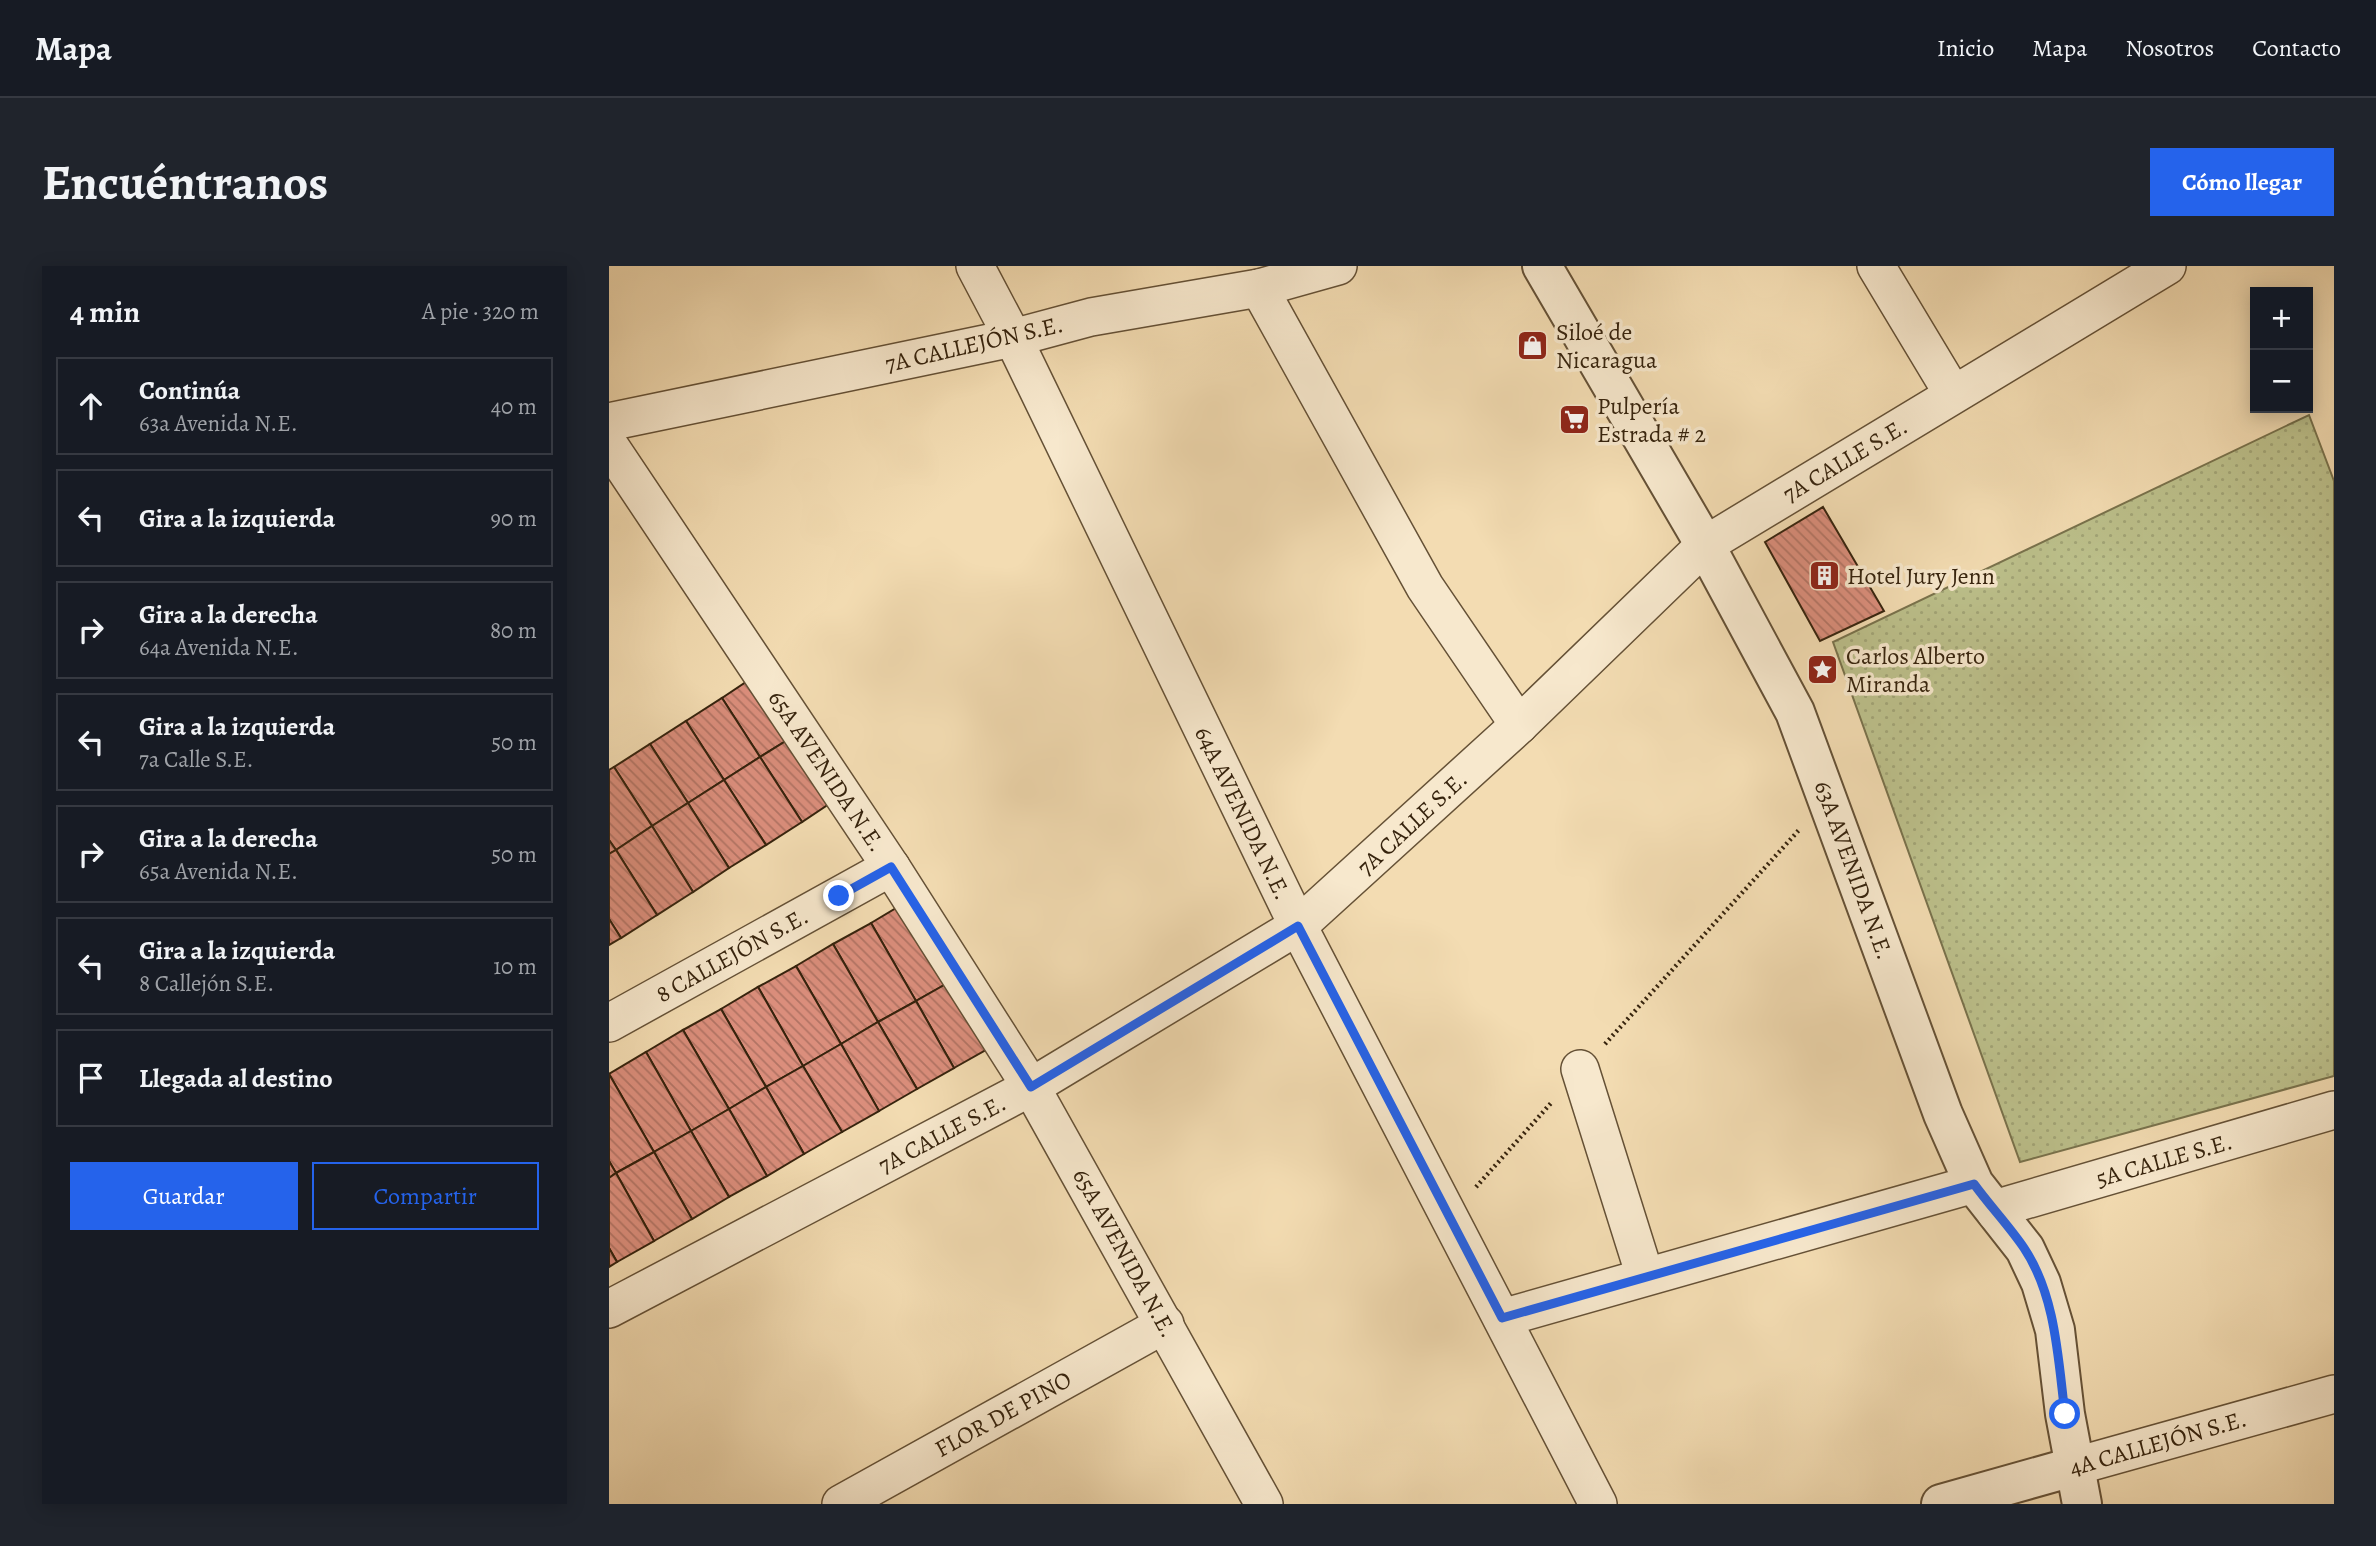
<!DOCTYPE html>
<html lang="es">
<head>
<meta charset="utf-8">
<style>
	body { margin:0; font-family:Alegreya,serif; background:#20242c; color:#f1f3f6 }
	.controls { position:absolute; right:21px; top:21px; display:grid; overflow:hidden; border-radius:0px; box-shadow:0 4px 18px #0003 }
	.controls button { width:63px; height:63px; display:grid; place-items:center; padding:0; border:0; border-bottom:2px solid #363941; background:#171b24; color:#f1f3f6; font:35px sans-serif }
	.stop { position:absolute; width:21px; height:21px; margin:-16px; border:5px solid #2563eb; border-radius:50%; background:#fff }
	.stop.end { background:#2563eb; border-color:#fff; box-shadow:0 2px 7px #0008 }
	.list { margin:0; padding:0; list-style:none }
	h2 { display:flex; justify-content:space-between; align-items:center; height:91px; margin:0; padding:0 28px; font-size:30px }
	h2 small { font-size:23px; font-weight:400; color:#9ea1a6 }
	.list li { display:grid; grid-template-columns:46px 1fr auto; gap:21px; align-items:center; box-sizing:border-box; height:98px; margin:0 14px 14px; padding:0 14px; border:2px solid #363941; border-radius:0px }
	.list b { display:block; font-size:26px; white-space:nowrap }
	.list p { margin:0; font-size:23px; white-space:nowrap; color:#9ea1a6 }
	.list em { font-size:23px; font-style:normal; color:#9ea1a6 }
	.actions { display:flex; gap:14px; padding:21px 28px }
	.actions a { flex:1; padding:16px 0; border:2px solid #2563eb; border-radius:0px; text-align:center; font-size:24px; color:#2563eb }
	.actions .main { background:#2563eb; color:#fff }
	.icon { flex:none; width:38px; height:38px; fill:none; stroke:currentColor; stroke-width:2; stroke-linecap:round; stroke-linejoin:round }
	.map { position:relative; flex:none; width:1725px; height:1238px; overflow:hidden; border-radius:0px }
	header { display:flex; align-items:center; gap:42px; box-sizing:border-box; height:98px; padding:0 35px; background:#171b24; border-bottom:2px solid #363941 }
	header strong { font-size:33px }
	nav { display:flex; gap:38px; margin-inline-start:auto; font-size:24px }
	.intro { display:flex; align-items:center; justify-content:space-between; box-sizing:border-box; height:168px; padding:0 42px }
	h1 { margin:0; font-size:49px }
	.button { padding:18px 32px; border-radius:0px; background:#2563eb; color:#fff; font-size:24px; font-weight:700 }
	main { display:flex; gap:42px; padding:0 42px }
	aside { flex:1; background:#171b24; border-radius:0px; box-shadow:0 4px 18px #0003 }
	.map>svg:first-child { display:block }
	.grass { fill:url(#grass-dots); stroke:#79724c; stroke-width:2 }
	.building { fill:url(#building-back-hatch); stroke:#36230d; stroke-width:2 }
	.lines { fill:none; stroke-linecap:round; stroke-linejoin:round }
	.minor-casing { stroke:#655136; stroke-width:40 }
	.tertiary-casing { stroke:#655136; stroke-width:42 }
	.path { stroke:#36230d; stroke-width:4.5; stroke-dasharray:2 3.5; stroke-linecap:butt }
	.minor { stroke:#f7e8cd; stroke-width:37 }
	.tertiary { stroke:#f7e8cd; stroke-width:38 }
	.route { stroke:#2563eb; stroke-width:9 }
	.labels { text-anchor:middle; stroke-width:7; stroke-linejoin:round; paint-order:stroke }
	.poi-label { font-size:24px; fill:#36230d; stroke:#f7e8cd; text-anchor:start }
	.street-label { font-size:24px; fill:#36230d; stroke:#f7e8cd }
</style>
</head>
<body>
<header>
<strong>Mapa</strong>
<nav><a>Inicio</a><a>Mapa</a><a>Nosotros</a><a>Contacto</a></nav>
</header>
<div class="intro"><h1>Encuéntranos</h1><a class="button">Cómo llegar</a></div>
<main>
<aside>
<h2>4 min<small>A pie · 320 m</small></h2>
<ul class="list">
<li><svg class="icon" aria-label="ahead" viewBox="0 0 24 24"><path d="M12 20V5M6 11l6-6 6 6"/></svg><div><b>Continúa</b><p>63a Avenida N.E.</p></div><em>40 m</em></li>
<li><svg class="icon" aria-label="left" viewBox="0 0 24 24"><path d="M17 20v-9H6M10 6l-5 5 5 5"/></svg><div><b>Gira a la izquierda</b></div><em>90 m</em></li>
<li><svg class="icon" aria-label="right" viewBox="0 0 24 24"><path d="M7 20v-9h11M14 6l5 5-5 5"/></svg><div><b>Gira a la derecha</b><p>64a Avenida N.E.</p></div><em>80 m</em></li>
<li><svg class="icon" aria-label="left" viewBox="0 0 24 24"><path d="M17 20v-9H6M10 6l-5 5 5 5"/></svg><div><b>Gira a la izquierda</b><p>7a Calle S.E.</p></div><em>50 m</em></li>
<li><svg class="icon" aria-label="right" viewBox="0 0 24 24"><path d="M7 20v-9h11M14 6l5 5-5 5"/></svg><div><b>Gira a la derecha</b><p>65a Avenida N.E.</p></div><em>50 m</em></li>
<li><svg class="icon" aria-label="left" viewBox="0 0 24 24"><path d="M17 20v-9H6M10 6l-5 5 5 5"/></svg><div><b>Gira a la izquierda</b><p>8 Callejón S.E.</p></div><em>10 m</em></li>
<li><svg class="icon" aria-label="arrive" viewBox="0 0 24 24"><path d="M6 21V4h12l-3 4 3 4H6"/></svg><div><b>Llegada al destino</b></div></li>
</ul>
<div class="actions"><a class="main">Guardar</a><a>Compartir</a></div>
</aside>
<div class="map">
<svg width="1725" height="1238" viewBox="0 0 1725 1238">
	<defs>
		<pattern id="grass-dots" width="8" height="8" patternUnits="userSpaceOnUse" patternTransform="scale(1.75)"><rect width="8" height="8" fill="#bcc08b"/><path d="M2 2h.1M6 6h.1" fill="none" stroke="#a2a577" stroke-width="1.8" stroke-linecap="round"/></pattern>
		<pattern id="building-back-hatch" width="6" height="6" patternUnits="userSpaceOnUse" patternTransform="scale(1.75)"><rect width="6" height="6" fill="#db8e7c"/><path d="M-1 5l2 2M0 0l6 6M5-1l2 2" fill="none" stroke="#b27464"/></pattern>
	</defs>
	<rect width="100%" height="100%" fill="#f3dcb2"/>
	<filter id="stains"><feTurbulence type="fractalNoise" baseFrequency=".00286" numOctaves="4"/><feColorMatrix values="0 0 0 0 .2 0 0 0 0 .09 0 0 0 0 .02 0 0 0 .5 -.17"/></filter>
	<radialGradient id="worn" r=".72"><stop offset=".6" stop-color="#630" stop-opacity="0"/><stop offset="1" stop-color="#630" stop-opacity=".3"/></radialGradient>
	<!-- grass -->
	<path class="grass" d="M 1700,149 L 1725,215 L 1725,810 L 1411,896 L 1224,376 Z"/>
	<!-- building -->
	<g class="building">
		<path d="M 1214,241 L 1275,345 L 1211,375 L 1156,276 Z"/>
		<path d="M 149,408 L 188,468 L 151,491 L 113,432 Z"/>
		<path d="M 113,432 L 151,491 L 115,514 L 77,455 Z"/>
		<path d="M 77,455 L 115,514 L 79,537 L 41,478 Z"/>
		<path d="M 188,468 L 229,532 L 193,556 L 151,491 Z"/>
		<path d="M 41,478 L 79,537 L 43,560 L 5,501 Z"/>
		<path d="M 151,491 L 193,556 L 157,579 L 115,514 Z"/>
		<path d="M 5,501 L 43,560 L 7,584 L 0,574 L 0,504 Z"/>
		<path d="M 115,514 L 157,579 L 120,602 L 79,537 Z"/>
		<path d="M 79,537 L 120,602 L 84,626 L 43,560 Z"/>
		<path d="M 43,560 L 84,626 L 48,649 L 7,584 Z"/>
		<path d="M 0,574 L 7,584 L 0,588 Z"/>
		<path d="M 7,584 L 48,649 L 12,672 L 0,653 L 0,588 Z"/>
		<path d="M 299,635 L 344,714 L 307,735 L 262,657 Z"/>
		<path d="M 0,653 L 12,672 L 0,679 Z"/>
		<path d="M 262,657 L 307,735 L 269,756 L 224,678 Z"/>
		<path d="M 224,678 L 269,756 L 232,778 L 187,700 Z"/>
		<path d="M 187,700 L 232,778 L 194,800 L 149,721 Z"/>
		<path d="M 344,714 L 382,781 L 345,802 L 307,735 Z"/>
		<path d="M 149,721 L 194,800 L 157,821 L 112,743 Z"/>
		<path d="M 307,735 L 345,802 L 308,823 L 269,756 Z"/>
		<path d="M 112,743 L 157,821 L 120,843 L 74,764 Z"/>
		<path d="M 269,756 L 308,823 L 270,845 L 232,778 Z"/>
		<path d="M 74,764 L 120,843 L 82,865 L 37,786 Z"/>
		<path d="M 232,778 L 270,845 L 233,866 L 194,800 Z"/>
		<path d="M 37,786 L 82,865 L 45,886 L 0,808 Z"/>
		<path d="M 194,800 L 233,866 L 195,888 L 157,821 Z"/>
		<path d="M 0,808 L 45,886 L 7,907 L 0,895 Z"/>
		<path d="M 157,821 L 195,888 L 158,910 L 120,843 Z"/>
		<path d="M 120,843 L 158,910 L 120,931 L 82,865 Z"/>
		<path d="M 82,865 L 120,931 L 83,953 L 45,886 Z"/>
		<path d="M 45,886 L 83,953 L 45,975 L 7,907 Z"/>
		<path d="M 0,895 L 7,907 L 0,912 Z"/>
		<path d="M 7,907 L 45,975 L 8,996 L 0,982 L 0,912 Z"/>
		<path d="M 0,982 L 8,996 L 0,1001 Z"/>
	</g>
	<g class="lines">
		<defs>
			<g id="minor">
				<path d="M 366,0 L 404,72 L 689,660 L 989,1238"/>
				<path d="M 1267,0 L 1344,128"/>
				<path d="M 650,22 L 816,321 L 910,459"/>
				<path d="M 0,156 L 404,72 L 482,51 L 650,22 L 729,0"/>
				<path d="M 0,179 L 282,601 L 422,821 L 655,1238"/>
				<path d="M 0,757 L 282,601"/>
				<path d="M 971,803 L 1036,1010"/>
				<path d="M 1387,947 L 1396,940 L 1725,844"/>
				<path d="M 0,1043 L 422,821 L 689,660 L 910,459 L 1096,279 L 1558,0"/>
				<path d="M 893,1052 L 1365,918"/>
				<path d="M 1467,1200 L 1725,1128"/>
				<path d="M 232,1238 L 556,1058"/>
			</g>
			<g id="tertiary">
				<path d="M 933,0 L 1096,279 L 1186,446 L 1334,848 L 1365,918 L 1416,983 L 1432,1017 L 1446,1064 L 1456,1148 L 1473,1238"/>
				<path d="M 1332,1238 L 1467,1200"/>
			</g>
		</defs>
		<!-- minor casing -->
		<use href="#minor" class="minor-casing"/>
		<!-- tertiary casing -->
		<use href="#tertiary" class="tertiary-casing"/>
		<!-- path -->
		<g class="path">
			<path d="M 996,778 L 1190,564"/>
			<path d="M 867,921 L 943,836"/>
		</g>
		<!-- minor -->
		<use href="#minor" class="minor"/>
		<!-- tertiary -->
		<use href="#tertiary" class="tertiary"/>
	</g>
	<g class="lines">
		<!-- route -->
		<path class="route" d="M 230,630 L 282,601 L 422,821 L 689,660 L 893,1052 L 1365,918 C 1381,940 1400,960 1415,982 C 1447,1030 1449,1093 1456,1148"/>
	</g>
	<!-- icons -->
	<defs>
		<symbol id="shop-square" viewBox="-11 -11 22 22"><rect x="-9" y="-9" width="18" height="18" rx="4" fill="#8f2418" stroke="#f7e8cd"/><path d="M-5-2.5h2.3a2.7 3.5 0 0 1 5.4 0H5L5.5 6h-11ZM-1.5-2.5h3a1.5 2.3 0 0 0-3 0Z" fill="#fff"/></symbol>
		<symbol id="supermarket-square" viewBox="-11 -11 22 22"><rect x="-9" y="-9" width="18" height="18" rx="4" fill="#8f2418" stroke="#f7e8cd"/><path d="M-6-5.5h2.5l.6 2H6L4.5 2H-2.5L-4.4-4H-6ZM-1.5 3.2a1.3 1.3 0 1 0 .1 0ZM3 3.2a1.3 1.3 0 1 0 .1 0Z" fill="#fff"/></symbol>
		<symbol id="building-square" viewBox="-11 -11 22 22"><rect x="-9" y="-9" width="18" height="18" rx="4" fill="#8f2418" stroke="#f7e8cd"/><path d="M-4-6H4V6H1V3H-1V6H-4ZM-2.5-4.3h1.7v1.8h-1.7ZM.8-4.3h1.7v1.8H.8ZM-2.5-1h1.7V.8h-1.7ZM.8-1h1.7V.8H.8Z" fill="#fff"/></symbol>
		<symbol id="sight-square" viewBox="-11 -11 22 22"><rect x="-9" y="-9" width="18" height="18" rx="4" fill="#8f2418" stroke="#f7e8cd"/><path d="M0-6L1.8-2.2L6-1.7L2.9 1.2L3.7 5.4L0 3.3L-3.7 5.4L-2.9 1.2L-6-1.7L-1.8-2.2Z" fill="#fff"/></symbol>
	</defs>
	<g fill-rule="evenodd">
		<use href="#shop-square" x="906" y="62" width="35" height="35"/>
		<use href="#supermarket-square" x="948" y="136" width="35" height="35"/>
		<use href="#building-square" x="1198" y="292" width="35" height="35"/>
		<use href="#sight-square" x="1196" y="386" width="35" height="35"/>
	</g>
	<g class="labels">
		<!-- poi labels -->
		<g class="poi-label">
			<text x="947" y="74">Siloé de<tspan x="947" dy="28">Nicaragua</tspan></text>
			<text x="988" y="148">Pulpería<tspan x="988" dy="28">Estrada # 2</tspan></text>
			<text x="1238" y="318">Hotel Jury Jenn</text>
			<text x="1237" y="398">Carlos Alberto<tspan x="1237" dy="28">Miranda</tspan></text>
		</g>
		<!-- street labels -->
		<g class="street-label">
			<text transform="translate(365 78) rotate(-13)" y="8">7A CALLEJÓN S.E.</text>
			<text transform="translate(1236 194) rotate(-31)" y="8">7A CALLE S.E.</text>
			<text transform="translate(218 505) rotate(56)" y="8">65A AVENIDA N.E.</text>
			<text transform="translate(634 547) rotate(64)" y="8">64A AVENIDA N.E.</text>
			<text transform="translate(803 557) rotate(-43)" y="8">7A CALLE S.E.</text>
			<text transform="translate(1245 604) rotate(70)" y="8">63A AVENIDA N.E.</text>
			<text transform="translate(123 689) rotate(-29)" y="8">8 CALLEJÓN S.E.</text>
			<text transform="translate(333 868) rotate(-28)" y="8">7A CALLE S.E.</text>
			<text transform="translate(1555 894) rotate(-16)" y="8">5A CALLE S.E.</text>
			<text transform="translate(516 987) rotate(61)" y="8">65A AVENIDA N.E.</text>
			<text transform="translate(394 1148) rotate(-29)" y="8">FLOR DE PINO</text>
			<text transform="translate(1549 1177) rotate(-16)" y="8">4A CALLEJÓN S.E.</text>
		</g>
	</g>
	<rect width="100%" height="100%" filter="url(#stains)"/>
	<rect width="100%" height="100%" fill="url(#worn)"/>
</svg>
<div class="controls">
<button>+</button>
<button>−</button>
</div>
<div class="stop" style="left:1456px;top:1148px"></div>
<div class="stop end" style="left:230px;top:630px"></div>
</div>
</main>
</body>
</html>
